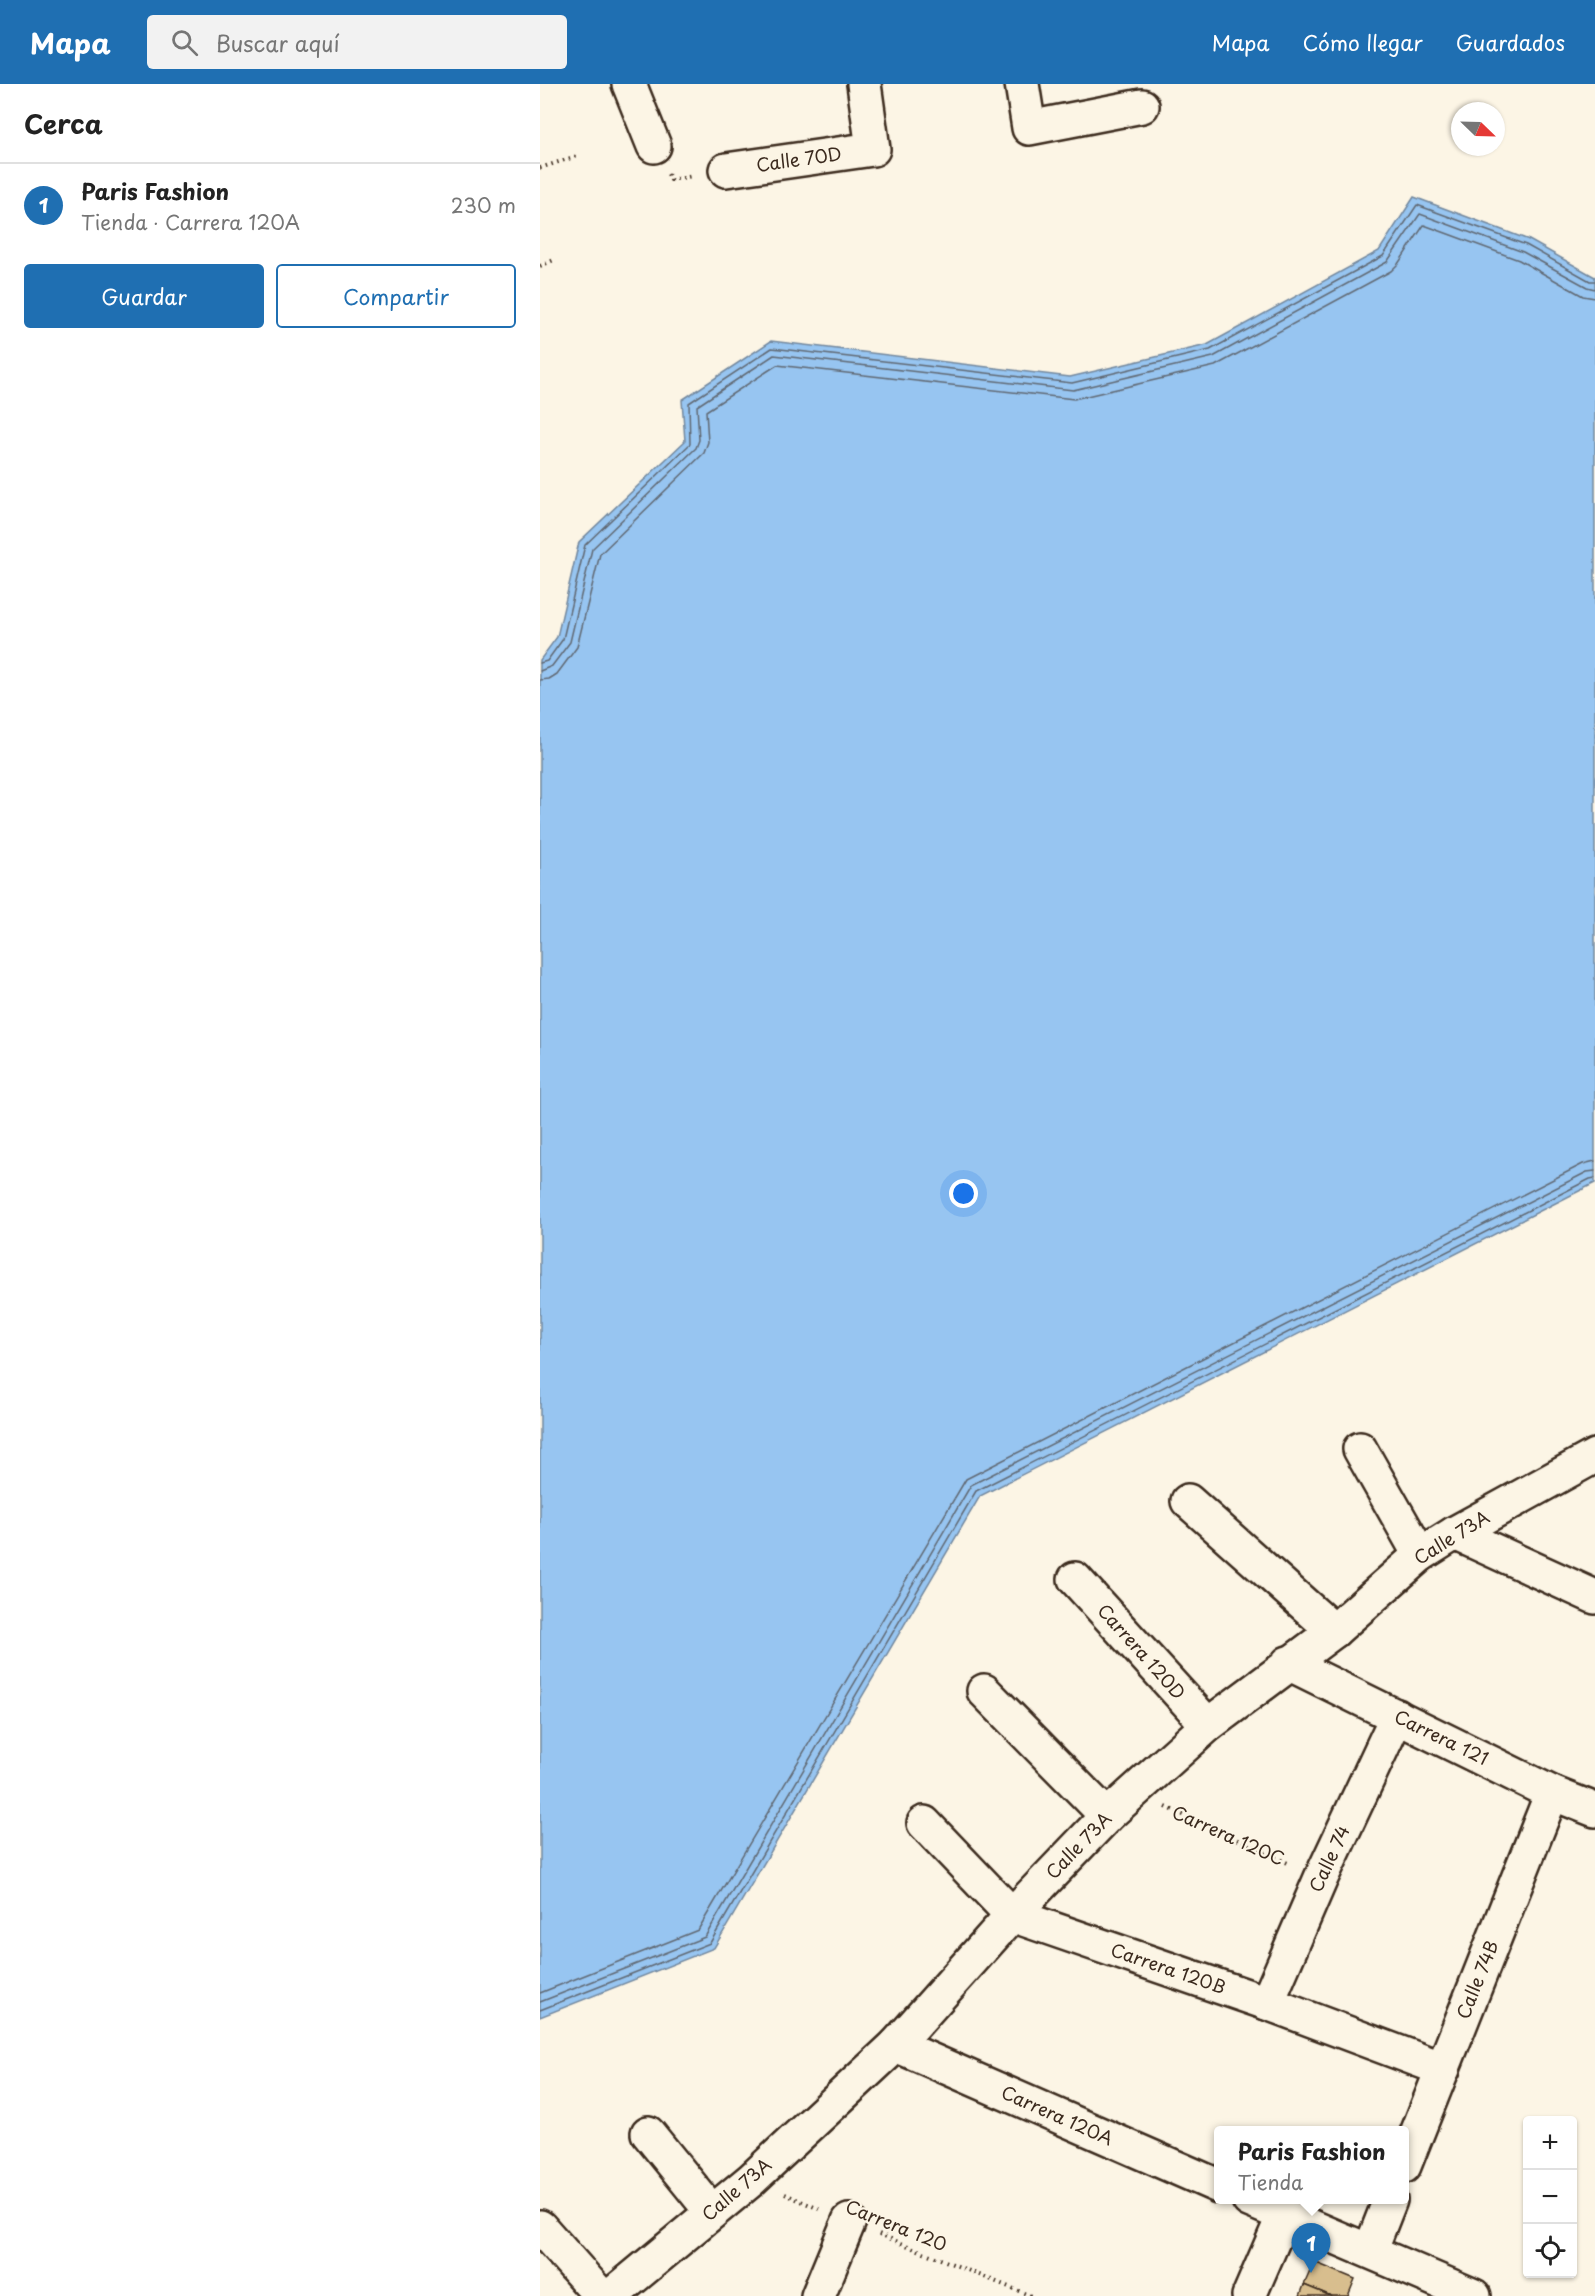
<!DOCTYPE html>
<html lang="es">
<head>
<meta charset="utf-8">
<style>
	body { margin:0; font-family:"Playpen Sans",sans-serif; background:#f2f2f2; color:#222 }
	.controls { position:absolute; right:18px; bottom:18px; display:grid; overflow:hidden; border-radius:6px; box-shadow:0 2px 4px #0004 }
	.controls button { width:54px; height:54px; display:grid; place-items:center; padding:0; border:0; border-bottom:2px solid #e0e0e0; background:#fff; color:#222; font:30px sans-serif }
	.compass { position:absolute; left:911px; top:18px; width:54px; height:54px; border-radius:50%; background:#fff; box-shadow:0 2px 4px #0004; rotate:113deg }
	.you { position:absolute; left:424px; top:1110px; width:21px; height:21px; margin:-15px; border:4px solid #fff; border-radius:50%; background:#1a73e8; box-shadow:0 0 0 9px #1a73e833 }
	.badge { display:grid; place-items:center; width:39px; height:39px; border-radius:50%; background:#1f6fb2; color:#fff; font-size:20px; font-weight:700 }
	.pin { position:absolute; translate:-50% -50px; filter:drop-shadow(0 2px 3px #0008) }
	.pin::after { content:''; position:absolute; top:32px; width:21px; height:18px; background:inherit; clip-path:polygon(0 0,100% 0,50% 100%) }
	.popup { position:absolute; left:674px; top:2042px; width:195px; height:78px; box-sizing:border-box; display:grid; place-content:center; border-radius:6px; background:#fff; filter:drop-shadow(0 2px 4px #0005); font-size:20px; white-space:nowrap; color:#767676 }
	.popup b { font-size:22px; color:#222 }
	.popup::after { content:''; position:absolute; left:50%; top:100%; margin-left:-12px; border:12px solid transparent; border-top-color:#fff }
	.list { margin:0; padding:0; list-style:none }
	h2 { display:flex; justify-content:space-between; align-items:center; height:78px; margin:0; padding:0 24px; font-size:26px }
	h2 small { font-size:20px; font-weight:400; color:#767676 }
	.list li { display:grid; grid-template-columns:39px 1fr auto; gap:18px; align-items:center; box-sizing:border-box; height:84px; padding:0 24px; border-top:2px solid #e0e0e0 }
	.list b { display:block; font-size:22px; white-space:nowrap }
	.list p { margin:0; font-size:20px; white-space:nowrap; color:#767676 }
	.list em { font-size:20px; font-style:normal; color:#767676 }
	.actions { display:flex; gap:12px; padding:18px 24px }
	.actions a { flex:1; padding:14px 0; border:2px solid #1f6fb2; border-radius:6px; text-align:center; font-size:21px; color:#1f6fb2 }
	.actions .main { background:#1f6fb2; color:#fff }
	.icon { flex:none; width:33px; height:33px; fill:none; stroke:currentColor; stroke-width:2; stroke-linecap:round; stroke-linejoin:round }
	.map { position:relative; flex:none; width:1055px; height:2212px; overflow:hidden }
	header { display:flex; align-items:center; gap:36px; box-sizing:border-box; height:84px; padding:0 30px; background:#1f6fb2; color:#fff }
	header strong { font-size:28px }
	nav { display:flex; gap:33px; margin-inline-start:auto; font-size:21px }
	.search { width:420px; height:54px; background:#f2f2f2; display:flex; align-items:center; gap:15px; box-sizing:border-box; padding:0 21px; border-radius:6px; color:#767676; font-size:22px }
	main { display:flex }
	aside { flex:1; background:#fff }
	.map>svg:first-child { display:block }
	.water { fill:#97c5f1; stroke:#72879d; stroke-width:1.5 }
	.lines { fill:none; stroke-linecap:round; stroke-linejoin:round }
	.shore { stroke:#606872; stroke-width:1.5 }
	.building { fill:#d8be8e; stroke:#3b2a1e; stroke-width:1.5 }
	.street-casing { stroke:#3b2a1e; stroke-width:38 }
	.path { stroke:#3b2a1e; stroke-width:4; stroke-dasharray:1.5 4.5; stroke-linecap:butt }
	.street { stroke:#fcf5e5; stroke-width:33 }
	.labels { text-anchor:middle; stroke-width:4.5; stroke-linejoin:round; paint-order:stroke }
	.street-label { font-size:18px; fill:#3b2a1e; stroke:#fcf5e5 }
</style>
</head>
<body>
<header>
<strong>Mapa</strong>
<div class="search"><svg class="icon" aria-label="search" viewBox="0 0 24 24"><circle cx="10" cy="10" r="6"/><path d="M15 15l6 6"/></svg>Buscar aquí</div>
<nav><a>Mapa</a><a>Cómo llegar</a><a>Guardados</a></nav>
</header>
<main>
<aside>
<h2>Cerca<small></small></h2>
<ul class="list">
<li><span class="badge">1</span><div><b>Paris Fashion</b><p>Tienda · Carrera 120A</p></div><em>230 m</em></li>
</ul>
<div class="actions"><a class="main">Guardar</a><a>Compartir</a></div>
</aside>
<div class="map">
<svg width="1055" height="2212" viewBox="0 0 1055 2212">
	<rect width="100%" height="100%" fill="#fcf5e5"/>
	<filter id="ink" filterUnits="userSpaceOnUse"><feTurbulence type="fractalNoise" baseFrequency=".0167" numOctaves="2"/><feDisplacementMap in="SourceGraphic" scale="12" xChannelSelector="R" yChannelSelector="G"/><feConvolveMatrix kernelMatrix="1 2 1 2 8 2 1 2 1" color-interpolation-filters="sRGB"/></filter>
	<g filter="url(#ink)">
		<!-- water -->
		<path class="water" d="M 874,113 L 989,156 L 1055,193 L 1055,1099 L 440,1412 L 174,1864 L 0,1933 L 0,576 L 17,553 L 39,458 L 145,357 L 142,316 L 231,257 L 530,293 L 667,261 L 839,167 Z"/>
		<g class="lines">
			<!-- shore -->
			<g class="shore">
				<path d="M 0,579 L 7,577 L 23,555 L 45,461 L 150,360 L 149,319 L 232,264 L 532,299 L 670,266 L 843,172 L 877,121 L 986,161 L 1050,197 L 1055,197"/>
				<path d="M 0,587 L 12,582 L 30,558 L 52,465 L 156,364 L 159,356 L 157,322 L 234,271 L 533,306 L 673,273 L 847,178 L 880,130 L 983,168 L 1047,203 L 1055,205"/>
				<path d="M 0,596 L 9,595 L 17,590 L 37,563 L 60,470 L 164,369 L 168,358 L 166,327 L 237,281 L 534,315 L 675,282 L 851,187 L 858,180 L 884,141 L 979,176 L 1043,212 L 1055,214"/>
				<path d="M 0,1909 L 158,1846 L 426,1395 L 1043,1080 L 1055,1077"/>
				<path d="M 0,1918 L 165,1853 L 431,1401 L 1047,1088 L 1055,1087"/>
				<path d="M 0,1926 L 170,1859 L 436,1407 L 1050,1095 L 1055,1094"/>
			</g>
		</g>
		<!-- building -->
		<g class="building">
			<path d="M 774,2178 L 815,2195 L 808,2212 L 791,2212 L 764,2201 Z"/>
			<path d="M 764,2201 L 791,2212 L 760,2212 Z"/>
		</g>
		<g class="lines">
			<defs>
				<g id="street">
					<path d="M 89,0 L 114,62"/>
					<path d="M 482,0 L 489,44 L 602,22"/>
					<path d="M 186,86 L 333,65 L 324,0"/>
					<path d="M 820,1365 L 880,1471"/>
					<path d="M 648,1417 L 794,1547"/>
					<path d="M 915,1449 L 1055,1513"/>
					<path d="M 535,1495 L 668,1641"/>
					<path d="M 748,1579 L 1012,1709 L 1055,1726"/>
					<path d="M 444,1607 L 567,1732"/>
					<path d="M 384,1739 L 472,1831 L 727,1919 L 903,1985"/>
					<path d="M 727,1919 L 781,1794 L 857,1632"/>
					<path d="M 356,1961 L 678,2102"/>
					<path d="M 108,2049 L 172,2128"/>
					<path d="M 864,2082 L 1012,1709"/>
					<path d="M 709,2116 L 934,2212"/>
					<path d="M 0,2143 L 61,2212"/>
					<path d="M 830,2167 L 850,2116"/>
					<path d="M 71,2212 L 211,2096 L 356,1961 L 472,1831 L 567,1732 L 668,1641 L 794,1547 L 880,1471 L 915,1449 L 1055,1372"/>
					<path d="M 278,2212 L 309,2137"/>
					<path d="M 709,2212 L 744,2131"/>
				</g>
			</defs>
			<!-- street casing -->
			<use href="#street" class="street-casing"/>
			<!-- path -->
			<g class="path">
				<path d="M 0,84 L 37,72"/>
				<path d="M 128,90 L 131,96 L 153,92"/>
				<path d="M 0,182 L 14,176"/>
				<path d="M 626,1723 L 750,1780"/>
				<path d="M 245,2110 L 279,2125"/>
				<path d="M 339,2150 L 491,2212"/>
			</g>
			<!-- street -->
			<use href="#street" class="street"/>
		</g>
	</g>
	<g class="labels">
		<!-- street labels -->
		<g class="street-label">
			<text transform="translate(259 76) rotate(-8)" y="6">Calle 70D</text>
			<text transform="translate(912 1454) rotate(-32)" y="6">Calle 73A</text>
			<text transform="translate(601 1568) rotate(48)" y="6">Carrera 120D</text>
			<text transform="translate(901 1654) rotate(26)" y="6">Carrera 121</text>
			<text transform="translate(688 1752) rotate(24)" y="6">Carrera 120C</text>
			<text transform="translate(539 1762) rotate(-46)" y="6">Calle 73A</text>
			<text transform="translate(790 1775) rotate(-65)" y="6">Calle 74</text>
			<text transform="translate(628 1885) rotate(19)" y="6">Carrera 120B</text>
			<text transform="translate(938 1896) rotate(-68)" y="6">Calle 74B</text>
			<text transform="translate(517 2032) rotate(24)" y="6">Carrera 120A</text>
			<text transform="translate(197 2106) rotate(-41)" y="6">Calle 73A</text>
			<text transform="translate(356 2142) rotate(22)" y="6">Carrera 120</text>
		</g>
	</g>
</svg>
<div class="controls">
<button>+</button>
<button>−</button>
<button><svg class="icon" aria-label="locate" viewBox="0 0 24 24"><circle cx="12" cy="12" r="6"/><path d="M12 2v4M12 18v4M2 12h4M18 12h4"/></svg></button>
</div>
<svg class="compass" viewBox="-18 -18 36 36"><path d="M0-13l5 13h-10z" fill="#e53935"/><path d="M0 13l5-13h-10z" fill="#767676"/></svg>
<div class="you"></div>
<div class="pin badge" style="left:771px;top:2189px">1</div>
<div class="popup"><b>Paris Fashion</b>Tienda</div>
</div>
</main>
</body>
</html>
